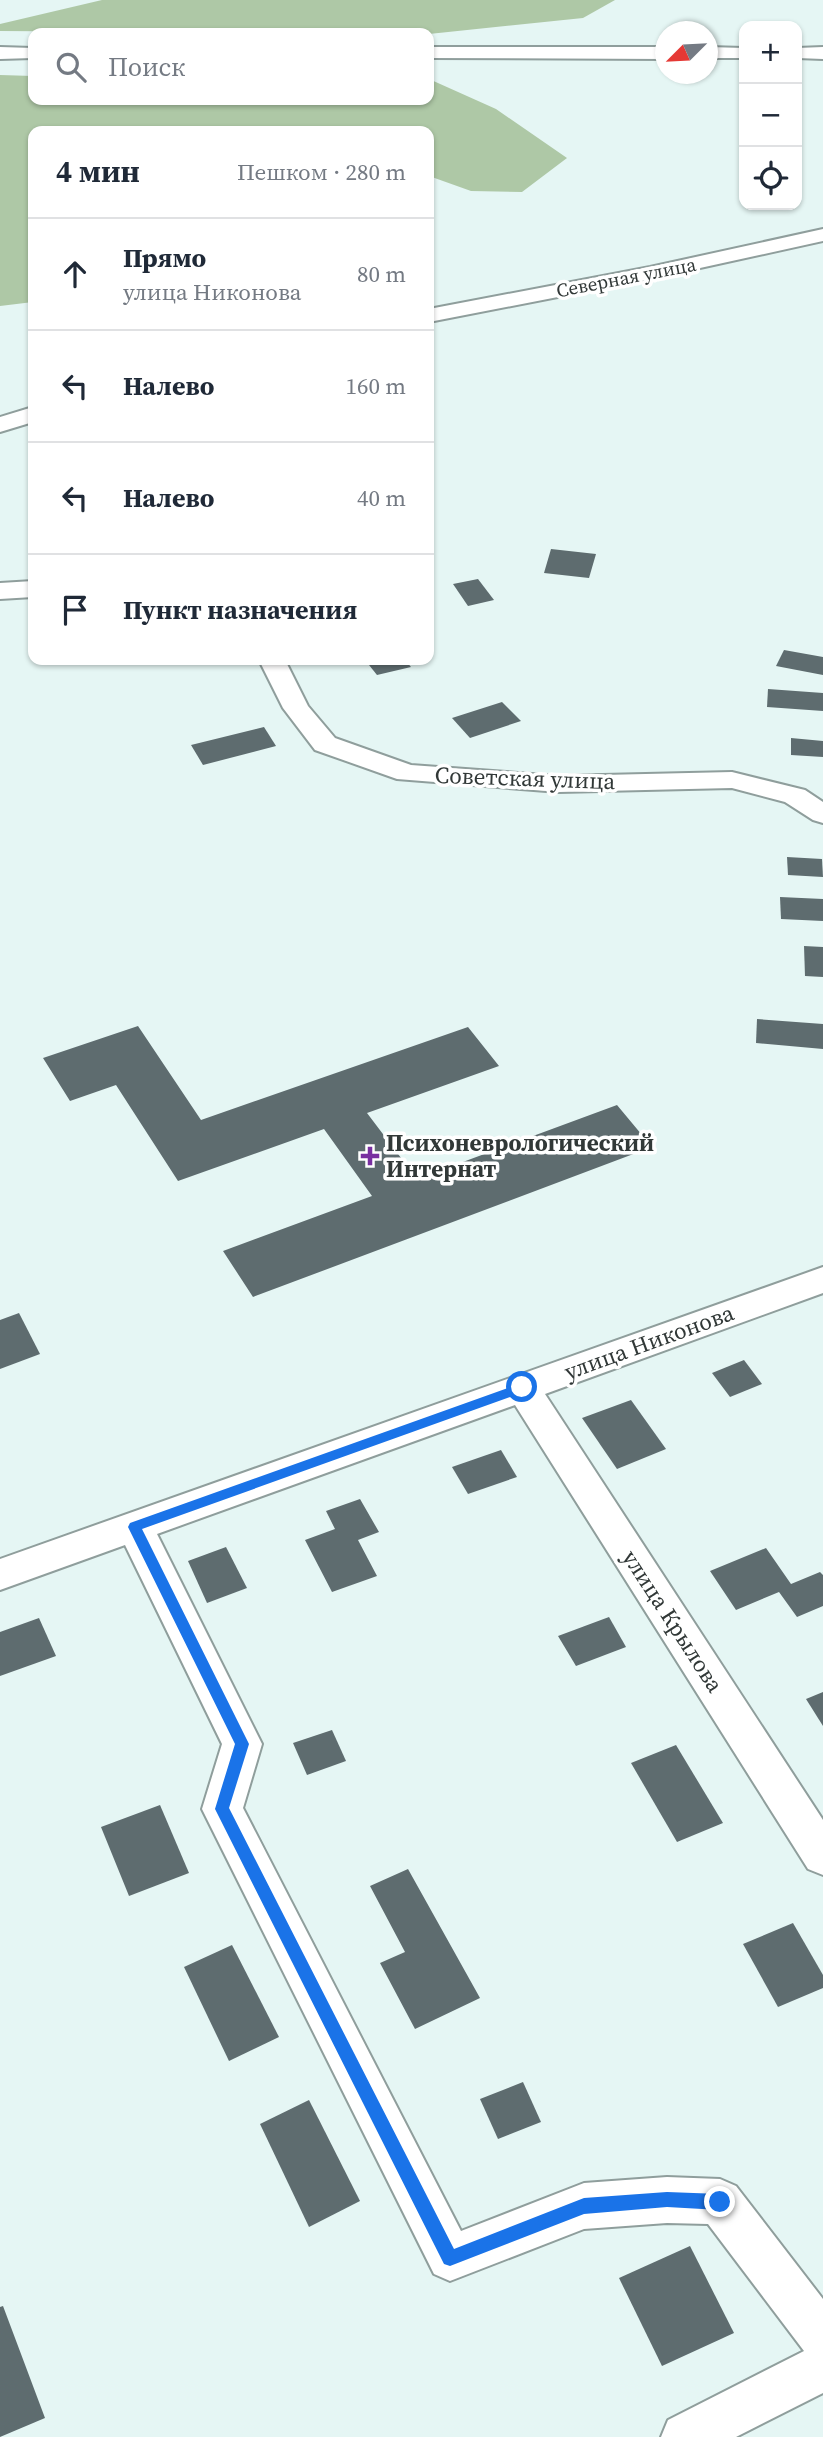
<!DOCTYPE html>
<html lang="ru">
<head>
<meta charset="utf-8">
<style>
	body { margin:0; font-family:"Source Serif 4",serif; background:#f2f2f3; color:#1f2937 }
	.controls { position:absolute; right:21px; top:21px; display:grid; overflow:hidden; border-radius:14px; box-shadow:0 2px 5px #0004 }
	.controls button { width:63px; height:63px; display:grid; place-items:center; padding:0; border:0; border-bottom:2px solid #e0e1e3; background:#fff; color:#1f2937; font:35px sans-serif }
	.compass { position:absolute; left:655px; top:21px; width:63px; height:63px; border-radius:50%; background:#fff; box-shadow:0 2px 5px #0004; rotate:246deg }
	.stop { position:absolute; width:21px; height:21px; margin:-16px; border:5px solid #1a73e8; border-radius:50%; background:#fff }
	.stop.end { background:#1a73e8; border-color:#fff; box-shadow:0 2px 7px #0008 }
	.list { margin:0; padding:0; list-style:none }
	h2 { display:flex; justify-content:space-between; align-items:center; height:91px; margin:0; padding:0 28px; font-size:30px }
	h2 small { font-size:23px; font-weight:400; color:#747a83 }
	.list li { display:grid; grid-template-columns:46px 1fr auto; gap:21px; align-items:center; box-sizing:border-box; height:112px; padding:0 28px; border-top:2px solid #e0e1e3 }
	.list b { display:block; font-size:26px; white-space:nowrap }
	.list p { margin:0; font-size:23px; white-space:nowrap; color:#747a83 }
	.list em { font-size:23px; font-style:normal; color:#747a83 }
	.icon { flex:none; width:38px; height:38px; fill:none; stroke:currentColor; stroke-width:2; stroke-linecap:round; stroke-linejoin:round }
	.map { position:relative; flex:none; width:823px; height:2437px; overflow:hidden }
	.search { position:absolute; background:#fff; box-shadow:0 2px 5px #0004; left:28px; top:28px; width:406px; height:77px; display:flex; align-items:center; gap:18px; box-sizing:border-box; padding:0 24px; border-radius:14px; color:#747a83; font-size:26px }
	.panel { position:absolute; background:#fff; box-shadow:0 2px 5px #0004; left:28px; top:126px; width:406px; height:539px; border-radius:14px }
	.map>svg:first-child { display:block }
	.green { fill:#aec8a6 }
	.building { fill:#5e6c6f }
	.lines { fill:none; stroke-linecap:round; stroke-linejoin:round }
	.minor-casing { stroke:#8f9e9c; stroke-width:4 }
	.minor { fill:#fff; fill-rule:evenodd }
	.route { fill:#1a73e8 }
	.poi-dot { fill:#792fa1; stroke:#fff; stroke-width:2.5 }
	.labels { text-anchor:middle; stroke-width:7; stroke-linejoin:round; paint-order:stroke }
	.far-street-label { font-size:19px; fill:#313837; stroke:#fff }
	.street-label { font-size:23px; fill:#313837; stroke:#fff }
	.poi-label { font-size:23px; font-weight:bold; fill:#313837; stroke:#fff; text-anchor:start }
</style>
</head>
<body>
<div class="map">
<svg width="823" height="2437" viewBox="0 0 823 2437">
	<rect width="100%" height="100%" fill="#e5f6f4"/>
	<!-- green -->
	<g class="green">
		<path d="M 102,0 L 615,0 L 583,18 L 429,34 L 0,31 L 0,24 Z"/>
		<path d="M 0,75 L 33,76 L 33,100 L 429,100 L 429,79 L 496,109 L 567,158 L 522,192 L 471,191 L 429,176 L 429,131 L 33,131 L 33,302 L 0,306 Z"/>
	</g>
	<!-- building -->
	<g class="building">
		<path d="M 551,549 L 596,554 L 589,578 L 544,573 Z"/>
		<path d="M 478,579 L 494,600 L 468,606 L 453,584 Z"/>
		<path d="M 784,650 L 823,657 L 823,675 L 776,666 Z"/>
		<path d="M 365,660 L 405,660 L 411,667 L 377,675 Z"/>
		<path d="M 768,689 L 823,693 L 823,711 L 767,707 Z"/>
		<path d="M 502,702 L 521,721 L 470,738 L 452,718 Z"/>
		<path d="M 264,727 L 276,746 L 203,765 L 191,745 Z"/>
		<path d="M 791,738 L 823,741 L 823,757 L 791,755 Z"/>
		<path d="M 787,857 L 822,859 L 823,877 L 788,875 Z"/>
		<path d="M 780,897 L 823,899 L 823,921 L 781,919 Z"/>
		<path d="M 804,946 L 823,947 L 823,977 L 805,976 Z"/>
		<path d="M 757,1019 L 823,1024 L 823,1049 L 756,1043 Z"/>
		<path d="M 138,1026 L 201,1120 L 468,1027 L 499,1066 L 367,1113 L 417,1179 L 617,1105 L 652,1147 L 253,1297 L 223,1251 L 372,1196 L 324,1129 L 178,1181 L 116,1085 L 70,1101 L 43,1058 Z"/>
		<path d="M 19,1313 L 40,1354 L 0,1369 L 0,1320 Z"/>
		<path d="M 744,1360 L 762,1384 L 730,1397 L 712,1373 Z"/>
		<path d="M 631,1400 L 666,1449 L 617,1469 L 582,1418 Z"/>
		<path d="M 501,1450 L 517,1477 L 468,1494 L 452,1467 Z"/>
		<path d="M 360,1499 L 379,1532 L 358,1540 L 377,1576 L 332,1592 L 305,1540 L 335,1529 L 326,1511 Z"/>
		<path d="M 226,1547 L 247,1588 L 207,1603 L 188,1561 Z"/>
		<path d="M 766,1548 L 791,1584 L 820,1572 L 823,1575 L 823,1606 L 797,1617 L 779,1592 L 736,1610 L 710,1571 Z"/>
		<path d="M 609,1617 L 626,1647 L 576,1666 L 558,1636 Z"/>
		<path d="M 39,1618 L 56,1656 L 0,1676 L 0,1632 Z"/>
		<path d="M 823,1692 L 823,1726 L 806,1699 Z"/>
		<path d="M 332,1730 L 346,1761 L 307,1775 L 293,1743 Z"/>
		<path d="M 676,1745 L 723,1823 L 677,1842 L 631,1763 Z"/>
		<path d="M 160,1805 L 189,1873 L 129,1896 L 101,1827 Z"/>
		<path d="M 408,1869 L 480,1998 L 415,2029 L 380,1963 L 405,1952 L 370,1886 Z"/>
		<path d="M 793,1923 L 823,1975 L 823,1988 L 778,2007 L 743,1944 Z"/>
		<path d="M 232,1945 L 279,2037 L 229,2061 L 184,1967 Z"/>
		<path d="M 523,2082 L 541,2122 L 498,2139 L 480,2099 Z"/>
		<path d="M 309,2100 L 360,2201 L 309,2227 L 260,2124 Z"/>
		<path d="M 690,2246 L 734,2333 L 662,2366 L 619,2278 Z"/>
		<path d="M 3,2306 L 45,2418 L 0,2437 L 0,2307 Z"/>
	</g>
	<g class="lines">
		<defs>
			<g id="minor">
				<path d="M 0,47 L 33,48 L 33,58 L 0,59 Z"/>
				<path d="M 666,47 L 666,59 L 429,58 L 429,47 Z"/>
				<path d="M 708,47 L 744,48 L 744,58 L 708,58 Z"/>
				<path d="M 823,47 L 823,59 L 797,58 L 797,48 Z"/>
				<path d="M 823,229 L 823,241 L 650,279 L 429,322 L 429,309 L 650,267 Z"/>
				<path d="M 33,407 L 33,422 L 0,432 L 0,417 Z"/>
				<path d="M 33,581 L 33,597 L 0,599 L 0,583 Z"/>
				<path d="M 259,660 L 285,660 L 308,706 L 335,738 L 411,765 L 559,776 L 732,772 L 805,790 L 823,802 L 823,823 L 813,820 L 785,802 L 732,788 L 559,792 L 397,779 L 315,750 L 283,708 Z"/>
				<path d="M 823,1267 L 823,1293 L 545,1394 L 823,1820 L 823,1875 L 808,1869 L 515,1405 L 157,1534 L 262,1744 L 243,1808 L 461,2231 L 584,2183 L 667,2177 L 720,2179 L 736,2186 L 823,2299 L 823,2393 L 736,2437 L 661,2437 L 668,2420 L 804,2351 L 708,2224 L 667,2223 L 584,2229 L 450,2281 L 434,2274 L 202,1809 L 222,1744 L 125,1545 L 0,1590 L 0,1559 Z"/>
			</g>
		</defs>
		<!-- minor casing -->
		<use href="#minor" class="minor-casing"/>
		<!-- minor -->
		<use href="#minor" class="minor"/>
	</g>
	<!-- route -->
	<path class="route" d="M 522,1383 L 527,1384 L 527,1391 L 142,1529 L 249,1744 L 229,1808 L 454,2249 L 584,2198 L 667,2192 L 720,2194 L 725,2197 L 727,2202 L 725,2208 L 720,2210 L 667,2207 L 584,2214 L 450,2266 L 444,2264 L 215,1809 L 235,1744 L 128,1527 L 130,1523 Z"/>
	<!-- markers -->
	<path class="poi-dot" d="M366.5 1145.5h7v7h7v7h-7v7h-7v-7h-7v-7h7z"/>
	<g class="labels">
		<!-- far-street labels -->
		<g class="far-street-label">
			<text transform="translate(626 277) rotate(-11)" y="7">Северная улица</text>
		</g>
		<!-- street labels -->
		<g class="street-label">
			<text transform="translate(525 778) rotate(2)" y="8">Советская улица</text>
			<text transform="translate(649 1342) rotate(-20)" y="8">улица Никонова</text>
			<text transform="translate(673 1621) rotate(57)" y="8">улица Крылова</text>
		</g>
		<!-- poi labels -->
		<g class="poi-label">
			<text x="386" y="1151">Психоневрологический<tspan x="386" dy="26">Интернат</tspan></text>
		</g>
	</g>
</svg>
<div class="controls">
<button>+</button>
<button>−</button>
<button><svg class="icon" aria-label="locate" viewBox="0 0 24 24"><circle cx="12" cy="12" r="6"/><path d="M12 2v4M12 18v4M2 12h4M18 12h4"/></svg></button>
</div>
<svg class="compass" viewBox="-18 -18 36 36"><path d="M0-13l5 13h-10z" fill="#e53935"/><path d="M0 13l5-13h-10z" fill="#747a83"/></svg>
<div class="stop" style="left:522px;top:1387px"></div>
<div class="stop end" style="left:720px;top:2202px"></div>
<div class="search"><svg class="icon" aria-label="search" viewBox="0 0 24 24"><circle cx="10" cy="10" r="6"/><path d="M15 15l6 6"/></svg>Поиск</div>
<section class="panel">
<h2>4 мин<small>Пешком · 280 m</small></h2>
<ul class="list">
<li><svg class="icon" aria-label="ahead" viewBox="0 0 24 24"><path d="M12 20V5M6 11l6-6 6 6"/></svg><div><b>Прямо</b><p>улица Никонова</p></div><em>80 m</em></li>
<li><svg class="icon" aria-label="left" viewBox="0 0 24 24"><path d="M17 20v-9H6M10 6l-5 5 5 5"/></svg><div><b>Налево</b></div><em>160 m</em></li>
<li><svg class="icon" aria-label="left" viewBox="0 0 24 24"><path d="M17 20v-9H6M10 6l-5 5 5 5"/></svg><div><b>Налево</b></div><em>40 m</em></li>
<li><svg class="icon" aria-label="arrive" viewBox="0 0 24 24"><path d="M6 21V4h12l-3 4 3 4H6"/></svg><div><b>Пункт назначения</b></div></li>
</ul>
</section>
</div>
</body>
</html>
